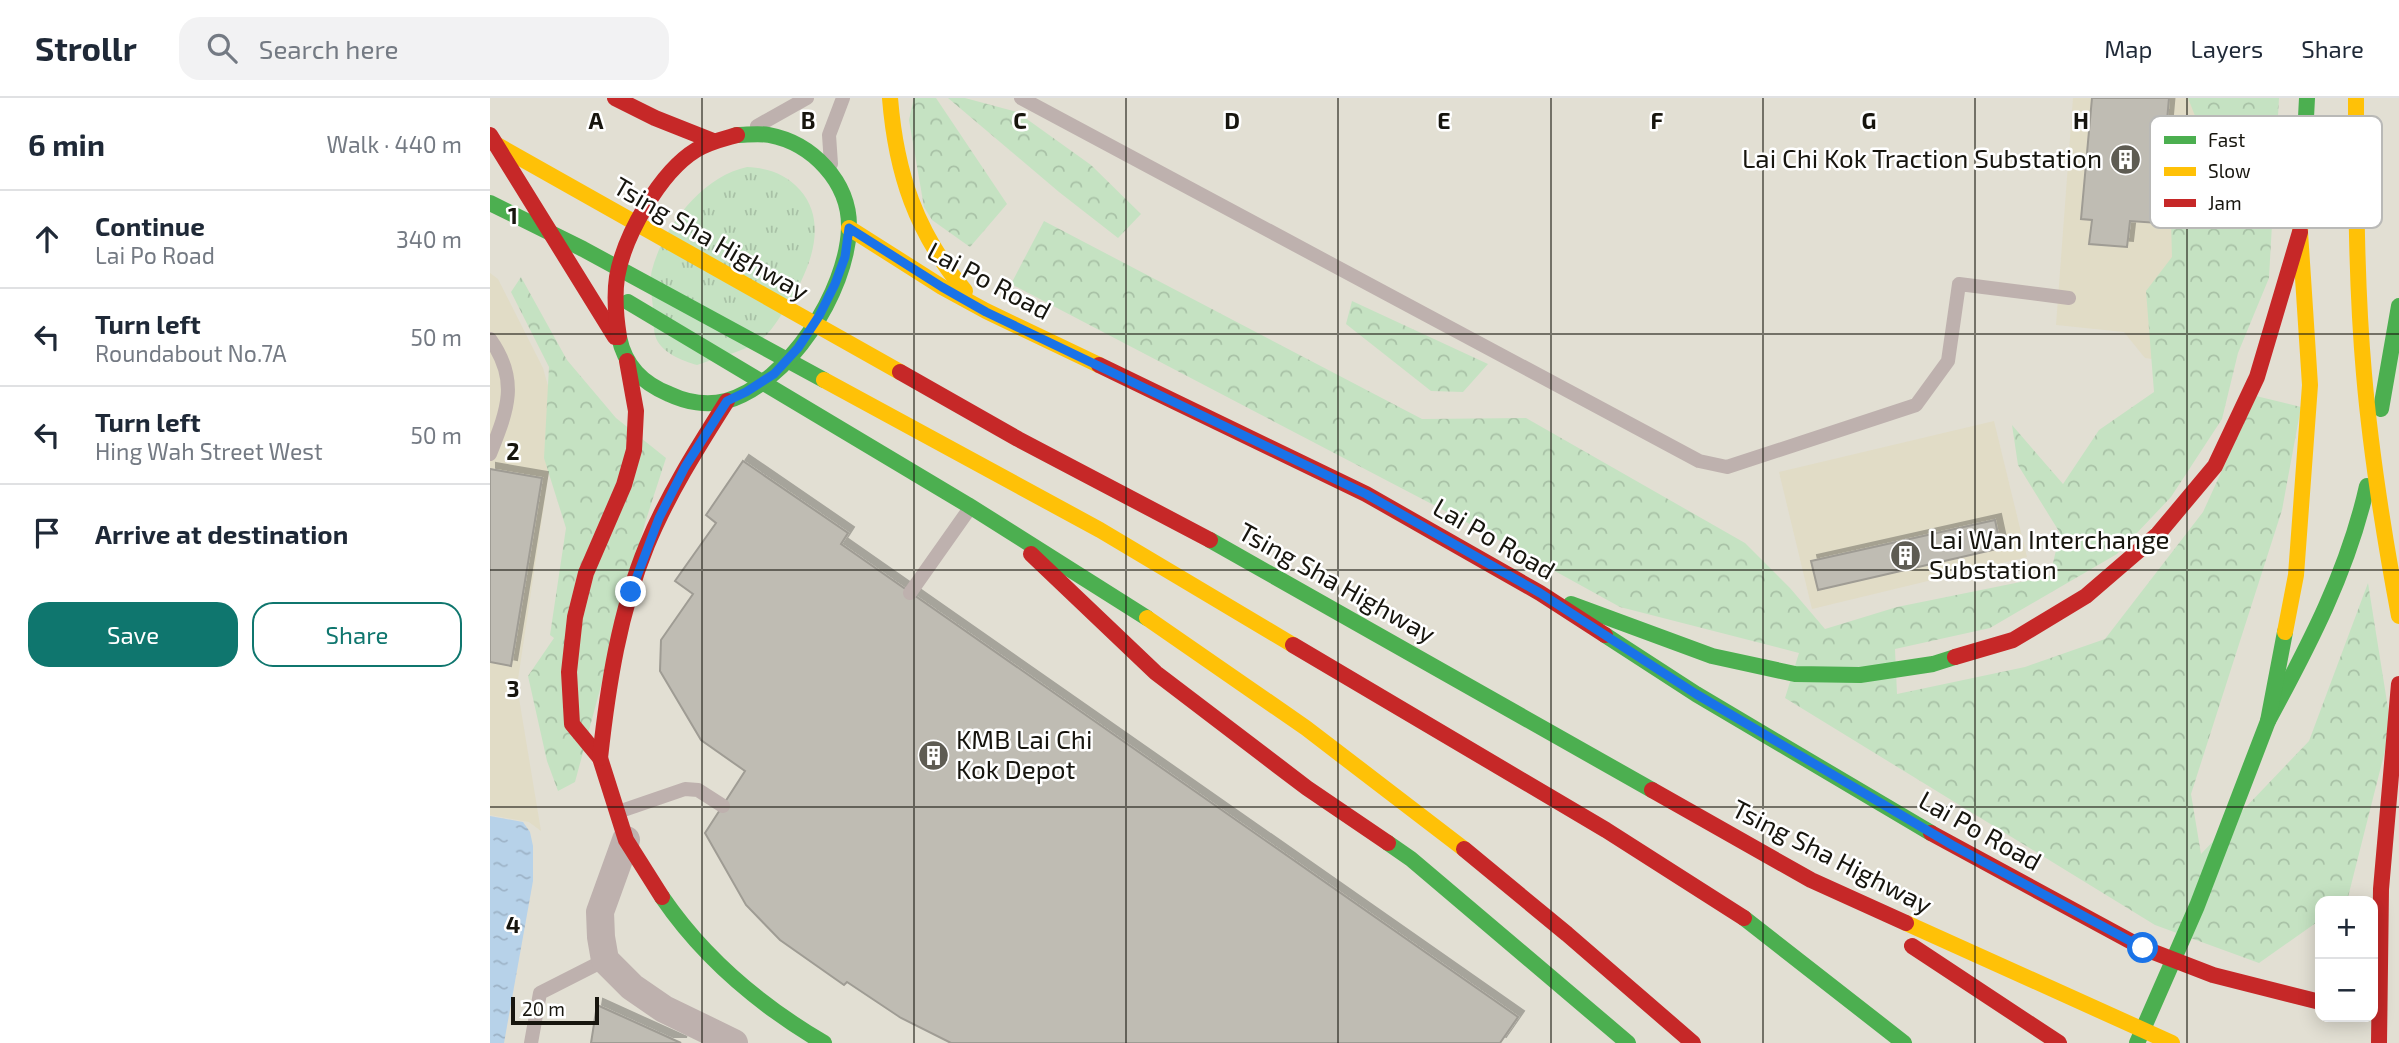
<!DOCTYPE html>
<html lang="en">
<head>
<meta charset="utf-8">
<style>
	body { margin:0; font-family:"Exo 2",sans-serif; background:#f2f2f3; color:#1f2937 }
	.controls { position:absolute; right:21px; bottom:21px; display:grid; overflow:hidden; border-radius:14px; box-shadow:0 4px 18px #0003 }
	.controls button { width:63px; height:63px; display:grid; place-items:center; padding:0; border:0; border-bottom:2px solid #e0e1e3; background:#fff; color:#1f2937; font:35px sans-serif }
	.scale { position:absolute; left:21px; bottom:18px; width:88px; box-sizing:border-box; padding-left:7px; border:4px solid #17150e; border-top:0; font-size:19px; line-height:24px; white-space:nowrap; color:#17150e; -webkit-text-stroke:5px #fff; paint-order:stroke }
	.stop { position:absolute; width:21px; height:21px; margin:-16px; border:5px solid #1a73e8; border-radius:50%; background:#fff }
	.stop.end { background:#1a73e8; border-color:#fff; box-shadow:0 2px 7px #0008 }
	.list { margin:0; padding:0; list-style:none }
	h2 { display:flex; justify-content:space-between; align-items:center; height:91px; margin:0; padding:0 28px; font-size:30px }
	h2 small { font-size:23px; font-weight:400; color:#747a83 }
	.list li { display:grid; grid-template-columns:46px 1fr auto; gap:21px; align-items:center; box-sizing:border-box; height:98px; padding:0 28px; border-top:2px solid #e0e1e3 }
	.list b { display:block; font-size:26px; white-space:nowrap }
	.list p { margin:0; font-size:23px; white-space:nowrap; color:#747a83 }
	.list em { font-size:23px; font-style:normal; color:#747a83 }
	.actions { display:flex; gap:14px; padding:21px 28px }
	.actions a { flex:1; padding:16px 0; border:2px solid #0f766e; border-radius:21px; text-align:center; font-size:24px; color:#0f766e }
	.actions .main { background:#0f766e; color:#fff }
	.icon { flex:none; width:38px; height:38px; fill:none; stroke:currentColor; stroke-width:2; stroke-linecap:round; stroke-linejoin:round }
	.map { position:relative; flex:none; width:1909px; height:945px; overflow:hidden }
	header { display:flex; align-items:center; gap:42px; box-sizing:border-box; height:98px; padding:0 35px; background:#fff; border-bottom:2px solid #e0e1e3 }
	header strong { font-size:33px }
	nav { display:flex; gap:38px; margin-inline-start:auto; font-size:24px }
	.search { width:490px; height:63px; background:#f2f2f3; display:flex; align-items:center; gap:18px; box-sizing:border-box; padding:0 24px; border-radius:21px; color:#747a83; font-size:26px }
	main { display:flex }
	aside { flex:1; background:#fff }
	.map>svg:first-child { display:block }
	.built { fill:#e1dcc6 }
	.grass { fill:url(#grass-tufts) }
	.forest { fill:url(#forest-crowns) }
	.water { fill:url(#water-ripples) }
	.building { fill:#bfbcb3; stroke:#9f9c94; stroke-width:2; filter:url(#shadow) }
	.lines { fill:none; stroke-linecap:round; stroke-linejoin:round }
	.lane { stroke:#beb1ae; stroke-width:14 }
	.street { stroke:#beb1ae; stroke-width:28 }
	.fast { stroke:#4caf50; stroke-width:16 }
	.slow { stroke:#ffc107; stroke-width:16 }
	.jam { stroke:#c62828; stroke-width:16 }
	.route { stroke:#1a73e8; stroke-width:9 }
	.grid { fill:none; stroke:#17150e; stroke-width:2; stroke-opacity:0.55 }
	.labels { text-anchor:middle; stroke-width:5; stroke-linejoin:round; paint-order:stroke }
	.poi-label { font-size:26px; fill:#17150e; stroke:#fff; text-anchor:start }
	.street-label { font-size:26px; fill:#17150e; stroke:#fff }
	.key { fill:#fff; stroke:#b9b9b7; stroke-width:2 }
	.key-label { font-size:19px; fill:#17150e }
	.grid-label { font-size:23px; text-anchor:middle; font-weight:bold; fill:#17150e; stroke:#fff; stroke-width:5; stroke-linejoin:round; paint-order:stroke }
</style>
</head>
<body>
<header>
<strong>Strollr</strong>
<div class="search"><svg class="icon" aria-label="search" viewBox="0 0 24 24"><circle cx="10" cy="10" r="6"/><path d="M15 15l6 6"/></svg>Search here</div>
<nav><a>Map</a><a>Layers</a><a>Share</a></nav>
</header>
<main>
<aside>
<h2>6 min<small>Walk · 440 m</small></h2>
<ul class="list">
<li><svg class="icon" aria-label="ahead" viewBox="0 0 24 24"><path d="M12 20V5M6 11l6-6 6 6"/></svg><div><b>Continue</b><p>Lai Po Road</p></div><em>340 m</em></li>
<li><svg class="icon" aria-label="left" viewBox="0 0 24 24"><path d="M17 20v-9H6M10 6l-5 5 5 5"/></svg><div><b>Turn left</b><p>Roundabout No.7A</p></div><em>50 m</em></li>
<li><svg class="icon" aria-label="left" viewBox="0 0 24 24"><path d="M17 20v-9H6M10 6l-5 5 5 5"/></svg><div><b>Turn left</b><p>Hing Wah Street West</p></div><em>50 m</em></li>
<li><svg class="icon" aria-label="arrive" viewBox="0 0 24 24"><path d="M6 21V4h12l-3 4 3 4H6"/></svg><div><b>Arrive at destination</b></div></li>
</ul>
<div class="actions"><a class="main">Save</a><a>Share</a></div>
</aside>
<div class="map">
<svg width="1909" height="945" viewBox="0 0 1909 945">
	<defs>
		<pattern id="grass-tufts" width="24" height="20" patternUnits="userSpaceOnUse" patternTransform="scale(1.75)"><rect width="24" height="20" fill="#c5e2c2"/><path d="M3 7l-1-3M5 7V3M7 7l1-3M15 17l-1-3M17 17v-4M19 17l1-3" fill="none" stroke="#a8c1a6"/></pattern>
		<pattern id="forest-crowns" width="20" height="18" patternUnits="userSpaceOnUse" patternTransform="scale(1.75)"><rect width="20" height="18" fill="#c5e2c2"/><path d="M2 6a3 3 0 1 1 6 0M12 15a3 3 0 1 1 6 0" fill="none" stroke="#a8c1a6"/></pattern>
		<pattern id="water-ripples" width="26" height="14" patternUnits="userSpaceOnUse" patternTransform="scale(1.75)"><rect width="26" height="14" fill="#b7d2e9"/><path d="M2 4q2-2 4 0t4 0M15 11q2-2 4 0t4 0" fill="none" stroke="#9db3c7"/></pattern>
		<filter id="shadow"><feDropShadow dx="6" dy="-6" stdDeviation="0" flood-color="#0004"/></filter>
	</defs>
	<rect width="100%" height="100%" fill="#e2dfd3"/>
	<!-- built -->
	<g class="built">
		<path d="M 1583,0 L 1716,0 L 1699,266 L 1655,260 L 1634,234 L 1566,227 Z"/>
		<path d="M 0,175 L 8,181 L 53,270 L 67,320 L 27,588 L 51,733 L 39,724 L 0,717 Z"/>
		<path d="M 1504,323 L 1537,459 L 1322,511 L 1289,374 Z"/>
	</g>
	<!-- grass -->
	<path class="grass" d="M 257,69 C 278,70 296,76 310,92 C 341,127 317,178 295,211 C 288,222 279,237 268,244 C 252,254 226,260 207,267 C 193,263 169,254 165,237 C 163,229 164,219 163,210 C 162,198 159,183 162,172 C 173,129 213,78 257,69 Z"/>
	<!-- forest -->
	<g class="forest">
		<path d="M 424,0 L 446,0 L 517,106 L 480,149 L 442,122 L 434,109 L 419,22 Z"/>
		<path d="M 458,0 L 475,0 L 527,14 L 601,67 L 651,116 L 628,140 L 569,94 Z"/>
		<path d="M 1698,0 L 1789,0 L 1779,180 L 1748,255 L 1732,321 L 1681,399 L 1627,456 L 1500,530 L 1405,551 L 1407,596 L 1535,569 L 1615,541 L 1713,414 L 1766,298 L 1811,309 L 1792,412 L 1701,696 L 1711,756 L 1819,643 L 1878,485 L 1901,629 L 1857,803 L 1830,803 L 1830,822 L 1769,865 L 1665,827 L 1295,600 L 1309,555 L 1130,509 L 980,426 L 521,186 L 554,123 L 932,321 L 1036,320 L 1255,445 L 1300,490 L 1335,531 L 1407,509 L 1560,478 L 1570,435 L 1528,367 L 1522,327 L 1573,386 L 1609,332 L 1664,294 L 1656,193 L 1682,159 L 1681,122 L 1707,23 Z"/>
		<path d="M 31,179 L 77,262 L 126,320 L 176,360 L 155,425 L 85,684 L 68,693 L 57,663 L 38,578 L 64,540 L 60,537 L 76,430 L 54,360 L 59,269 L 21,194 Z"/>
		<path d="M 862,203 L 998,266 L 973,294 L 941,293 L 856,226 Z"/>
	</g>
	<!-- water -->
	<path class="water" d="M 0,718 L 33,724 L 40,734 L 43,748 L 43,783 L 14,945 L 0,945 Z"/>
	<!-- building -->
	<g class="building">
		<path d="M 1602,0 L 1679,0 L 1668,125 L 1640,123 L 1637,149 L 1599,146 L 1602,122 L 1591,121 Z"/>
		<path d="M 253,363 L 358,435 L 351,446 L 1028,919 L 1010,945 L 461,945 L 411,920 L 357,884 L 354,887 L 290,842 L 256,807 L 215,735 L 255,673 L 211,642 L 170,573 L 171,542 L 203,496 L 185,483 L 226,425 L 216,417 Z"/>
		<path d="M 0,371 L 52,380 L 21,568 L 0,564 Z"/>
		<path d="M 1505,422 L 1511,450 L 1328,492 L 1321,463 Z"/>
		<path d="M 107,907 L 191,945 L 101,945 Z"/>
	</g>
	<g class="lines">
		<!-- lane -->
		<g class="lane">
			<path d="M 531,0 L 1209,363 L 1237,369 L 1426,307 L 1458,263 L 1469,186 L 1579,200"/>
			<path d="M 267,28 L 317,0"/>
			<path d="M 341,66 L 339,37 L 353,0"/>
			<path d="M 0,241 C 30,283 17,313 0,356"/>
			<path d="M 420,495 L 480,410"/>
			<path d="M 128,714 L 195,691 L 208,692 L 233,708"/>
			<path d="M 41,945 L 50,895 L 115,862"/>
		</g>
		<!-- street -->
		<path class="street" d="M 136,742 L 110,814 L 111,839 L 115,862 L 142,889 L 174,911 L 244,945"/>
		<!-- fast -->
		<g class="fast">
			<path d="M 1812,96 L 1817,0"/>
			<path d="M 0,105 L 93,151 L 334,282"/>
			<path d="M 138,204 L 478,407 L 657,520"/>
			<path d="M 129,239 C 135,268 152,285 179,296 C 196,304 217,308 236,303 C 299,285 357,193 359,130 C 360,84 322,45 279,37 C 268,35 257,37 247,37"/>
			<path d="M 1891,311 L 1909,208"/>
			<path d="M 720,442 L 1162,692"/>
			<path d="M 1081,506 L 1222,558 L 1305,576 L 1370,577 L 1443,566 L 1465,559"/>
			<path d="M 1115,537 L 1206,596 L 1441,735"/>
			<path d="M 1778,623 C 1819,547 1858,473 1877,388"/>
			<path d="M 898,745 L 921,761 L 1138,945"/>
			<path d="M 172,799 C 213,859 271,908 334,945"/>
			<path d="M 1254,820 L 1414,945"/>
			<path d="M 1647,945 L 1707,808 L 1778,623 L 1795,534"/>
		</g>
		<!-- slow -->
		<g class="slow">
			<path d="M 400,0 C 406,75 426,135 475,193"/>
			<path d="M 1866,0 C 1866,92 1866,184 1874,276 C 1881,357 1894,438 1909,518"/>
			<path d="M 0,43 L 410,274"/>
			<path d="M 359,130 L 452,189 L 496,213 L 609,267"/>
			<path d="M 334,282 L 610,432 L 803,547"/>
			<path d="M 657,520 L 816,630 L 974,751"/>
			<path d="M 1795,534 L 1806,477 L 1820,287 L 1810,134 L 1812,96"/>
			<path d="M 1416,825 L 1682,945"/>
		</g>
		<!-- jam -->
		<g class="jam">
			<path d="M 125,0 L 165,20 L 223,43"/>
			<path d="M 0,37 L 125,239"/>
			<path d="M 129,239 C 126,220 124,199 127,179 C 134,138 170,74 206,52 C 219,44 233,41 247,37"/>
			<path d="M 137,263 L 146,313 L 144,352 L 134,387 L 96,475 L 85,519 L 79,574 L 82,626 L 110,660 L 136,742 L 172,799"/>
			<path d="M 609,267 L 876,396 L 1050,495 L 1115,537"/>
			<path d="M 410,274 L 528,341 L 720,442"/>
			<path d="M 541,456 L 666,575 L 817,690 L 898,745"/>
			<path d="M 803,547 L 1116,732 L 1254,820"/>
			<path d="M 1465,559 L 1523,542 L 1596,498 L 1668,436 L 1725,368 L 1767,279 L 1810,134"/>
			<path d="M 110,660 C 118,588 129,515 157,447 C 178,396 208,349 237,303"/>
			<path d="M 1162,692 L 1321,782 L 1416,825"/>
			<path d="M 1441,735 L 1653,850 L 1723,877 L 1830,904"/>
			<path d="M 974,751 L 1077,836 L 1203,945"/>
			<path d="M 1422,848 L 1569,945"/>
			<path d="M 1889,945 L 1891,791 L 1909,586"/>
		</g>
	</g>
	<g class="lines">
		<!-- route -->
		<path class="route" d="M 141,494 L 169,420 L 195,369 L 237,303 L 256,294 L 284,276 L 308,250 L 329,218 L 345,186 L 355,159 L 359,130 L 452,189 L 496,214 L 876,396 L 1050,495 L 1206,596 L 1462,747 L 1653,850"/>
	</g>
	<!-- grid -->
	<path class="grid" d="M 212,0 L 212,945M 424,0 L 424,945M 636,0 L 636,945M 848,0 L 848,945M 1061,0 L 1061,945M 1273,0 L 1273,945M 1485,0 L 1485,945M 1697,0 L 1697,945M 0,236 L 1909,236M 0,472 L 1909,472M 0,709 L 1909,709"/>
	<!-- icons -->
	<defs>
		<symbol id="building-disc" viewBox="-11 -11 22 22"><circle r="9.5" fill="#5e5c53" stroke="#fff"/><path d="M-4-6H4V6H1V3H-1V6H-4ZM-2.5-4.3h1.7v1.8h-1.7ZM.8-4.3h1.7v1.8H.8ZM-2.5-1h1.7V.8h-1.7ZM.8-1h1.7V.8H.8Z" fill="#fff"/></symbol>
	</defs>
	<g fill-rule="evenodd">
		<use href="#building-disc" x="1618" y="44" width="35" height="35"/>
		<use href="#building-disc" x="1398" y="440" width="35" height="35"/>
		<use href="#building-disc" x="426" y="640" width="35" height="35"/>
	</g>
	<g class="labels">
		<!-- poi labels -->
		<g class="poi-label">
			<text x="1612" y="70" text-anchor="end">Lai Chi Kok Traction Substation</text>
			<text x="1439" y="451">Lai Wan Interchange<tspan x="1439" dy="30">Substation</tspan></text>
			<text x="466" y="651">KMB Lai Chi<tspan x="466" dy="30">Kok Depot</tspan></text>
		</g>
		<!-- street labels -->
		<g class="street-label">
			<text transform="translate(221 141) rotate(30)" y="9">Tsing Sha Highway</text>
			<text transform="translate(499 183) rotate(28)" y="9">Lai Po Road</text>
			<text transform="translate(1004 441) rotate(30)" y="9">Lai Po Road</text>
			<text transform="translate(847 485) rotate(29)" y="9">Tsing Sha Highway</text>
			<text transform="translate(1490 733) rotate(29)" y="9">Lai Po Road</text>
			<text transform="translate(1342 759) rotate(27)" y="9">Tsing Sha Highway</text>
		</g>
	</g>
	<!-- legend -->
	<rect x="1660" y="18" width="232" height="112" rx="10" class="key"/>
	<rect x="1674" y="38" width="32" height="8" fill="#4caf50"/>
	<rect x="1674" y="69" width="32" height="9" fill="#ffc107"/>
	<rect x="1674" y="101" width="32" height="8" fill="#c62828"/>
	<g class="key-label">
		<text x="1718" y="49">Fast</text>
		<text x="1718" y="80">Slow</text>
		<text x="1718" y="112">Jam</text>
	</g>
	<g class="grid-label">
		<text x="106" y="31">A</text>
		<text x="318" y="31">B</text>
		<text x="530" y="31">C</text>
		<text x="742" y="31">D</text>
		<text x="954" y="31">E</text>
		<text x="1167" y="31">F</text>
		<text x="1379" y="31">G</text>
		<text x="1591" y="31">H</text>
		<text x="23" y="126">1</text>
		<text x="23" y="362">2</text>
		<text x="23" y="599">3</text>
		<text x="23" y="835">4</text>
	</g>
</svg>
<div class="controls">
<button>+</button>
<button>−</button>
</div>
<div class="scale">20 m</div>
<div class="stop" style="left:1653px;top:850px"></div>
<div class="stop end" style="left:141px;top:494px"></div>
</div>
</main>
</body>
</html>
